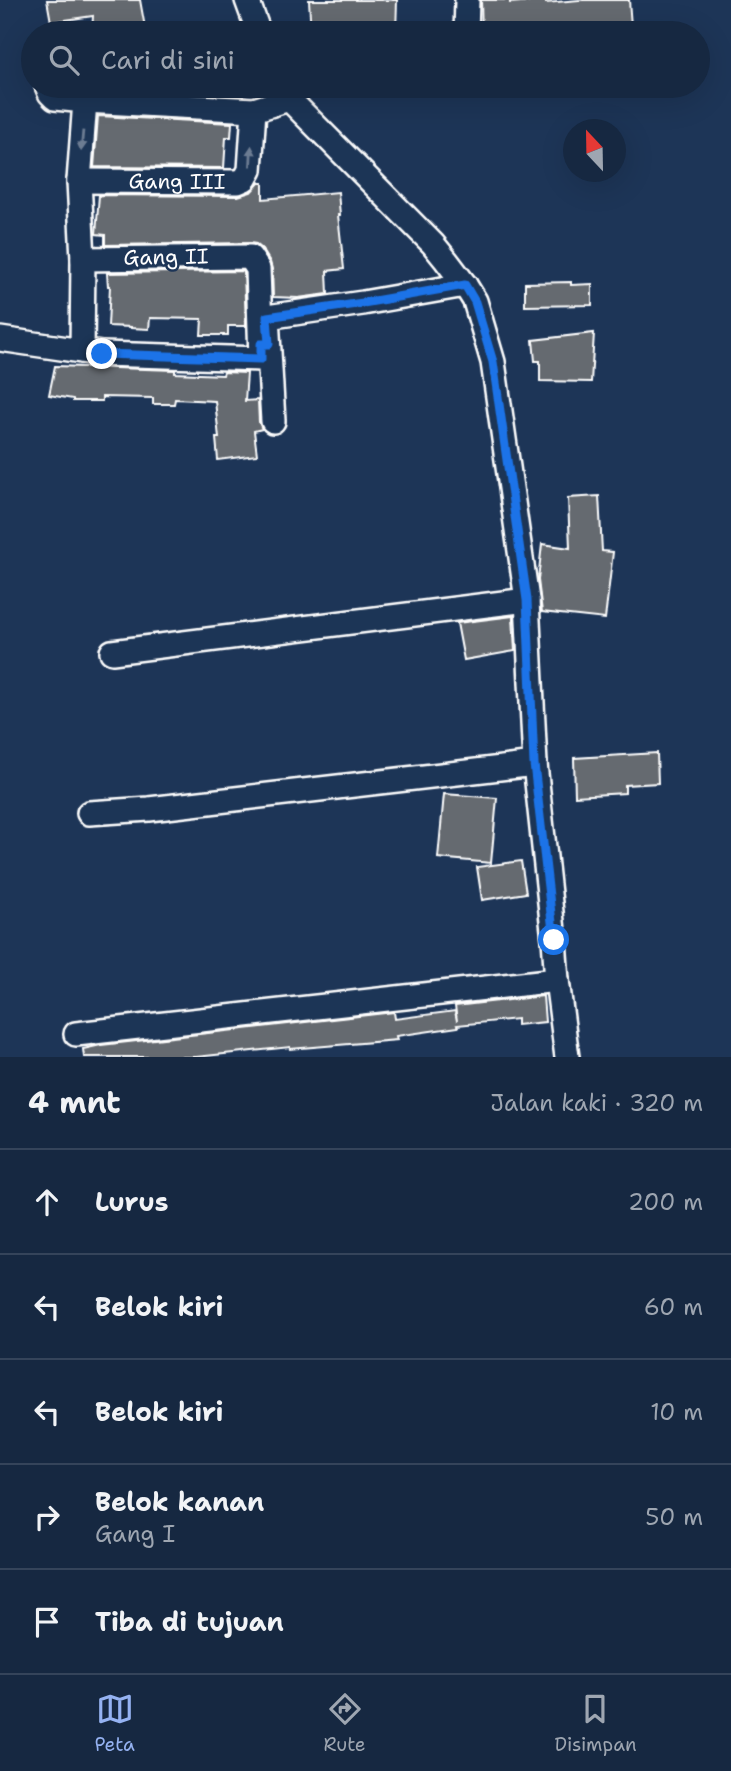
<!DOCTYPE html>
<html lang="id">
<head>
<meta charset="utf-8">
<style>
	body { margin:0; font-family:"Shantell Sans",sans-serif; background:#1f3048; color:#f1f3f6 }
	.compass { position:absolute; left:563px; top:119px; width:63px; height:63px; border-radius:50%; background:#162841; box-shadow:0 7px 28px #0002; rotate:338deg }
	.stop { position:absolute; width:21px; height:21px; margin:-16px; border:5px solid #1a73e8; border-radius:50%; background:#fff }
	.stop.end { background:#1a73e8; border-color:#fff; box-shadow:0 2px 7px #0008 }
	.list { margin:0; padding:0; list-style:none }
	h2 { display:flex; justify-content:space-between; align-items:center; height:91px; margin:0; padding:0 28px; font-size:30px }
	h2 small { font-size:23px; font-weight:400; color:#9ea6b1 }
	.list li { display:grid; grid-template-columns:46px 1fr auto; gap:21px; align-items:center; box-sizing:border-box; height:105px; padding:0 28px; border-top:2px solid #35445a }
	.list b { display:block; font-size:26px; white-space:nowrap }
	.list p { margin:0; font-size:23px; white-space:nowrap; color:#9ea6b1 }
	.list em { font-size:23px; font-style:normal; color:#9ea6b1 }
	.icon { flex:none; width:38px; height:38px; fill:none; stroke:currentColor; stroke-width:2; stroke-linecap:round; stroke-linejoin:round }
	.map { position:relative; flex:none; width:731px; height:1057px; overflow:hidden }
	.search { position:absolute; background:#162841; box-shadow:0 7px 28px #0002; left:21px; right:21px; top:21px; height:77px; display:flex; align-items:center; gap:18px; box-sizing:border-box; padding:0 24px; border-radius:38px; color:#9ea6b1; font-size:26px }
	.sheet { height:616px; background:#162841 }
	nav { display:flex; justify-content:space-around; align-items:center; box-sizing:border-box; height:98px; border-top:2px solid #35445a; background:#162841; font-size:19px; color:#9ea6b1 }
	nav a { display:grid; justify-items:center; gap:4px }
	nav .on { color:#95b2f1 }
	.map>svg:first-child { display:block }
	.building { fill:#656a70; stroke:#fff; stroke-width:2 }
	.lines { fill:none; stroke-linecap:round; stroke-linejoin:round }
	.street-casing { stroke:#fff; stroke-width:28 }
	.street { stroke:#1d3557; stroke-width:23 }
	.oneway { fill:#6c7c92 }
	.route { stroke:#1a73e8; stroke-width:9 }
	.labels { text-anchor:middle; stroke-width:5; stroke-linejoin:round; paint-order:stroke }
	.street-label { font-size:21px; fill:#fff; stroke:#1d3557 }
</style>
</head>
<body>
<div class="map">
<svg width="731" height="1057" viewBox="0 0 731 1057">
	<rect width="100%" height="100%" fill="#1d3557"/>
	<filter id="ink" filterUnits="userSpaceOnUse"><feTurbulence type="fractalNoise" baseFrequency=".0143" numOctaves="2"/><feDisplacementMap in="SourceGraphic" scale="14" xChannelSelector="R" yChannelSelector="G"/><feConvolveMatrix kernelMatrix="1 2 1 2 8 2 1 2 1" color-interpolation-filters="sRGB"/></filter>
	<g filter="url(#ink)">
		<!-- building -->
		<g class="building">
			<path d="M 47,0 L 140,0 L 146,33 L 92,33 L 93,16 L 51,22 Z"/>
			<path d="M 309,0 L 397,0 L 396,33 L 311,33 Z"/>
			<path d="M 481,0 L 510,0 L 510,3 L 546,0 L 546,3 L 579,0 L 629,0 L 631,26 L 587,29 L 587,33 L 482,33 Z"/>
			<path d="M 98,116 L 232,123 L 231,137 L 226,137 L 224,168 L 94,167 Z"/>
			<path d="M 259,183 L 263,183 L 263,199 L 338,192 L 340,215 L 338,215 L 344,269 L 327,271 L 328,294 L 298,298 L 273,297 L 272,269 L 270,262 L 262,249 L 256,244 L 250,243 L 105,245 L 105,235 L 96,234 L 99,195 L 238,196 L 251,192 Z"/>
			<path d="M 243,271 L 244,273 L 246,326 L 228,326 L 228,335 L 201,335 L 202,319 L 150,318 L 149,329 L 131,328 L 131,327 L 108,326 L 110,286 L 108,286 L 107,273 Z"/>
			<path d="M 571,282 L 571,285 L 592,284 L 592,305 L 525,306 L 525,283 Z"/>
			<path d="M 594,333 L 591,382 L 540,381 L 540,361 L 535,361 L 533,340 Z"/>
			<path d="M 55,366 L 175,370 L 175,373 L 223,375 L 224,372 L 247,373 L 245,401 L 258,400 L 259,422 L 262,429 L 254,431 L 257,455 L 218,460 L 216,438 L 219,438 L 215,401 L 175,399 L 174,404 L 153,404 L 153,398 L 102,397 L 102,401 L 73,401 L 73,399 L 49,395 Z"/>
			<path d="M 599,496 L 602,551 L 613,552 L 605,619 L 542,612 L 538,580 L 542,544 L 570,548 L 568,498 Z"/>
			<path d="M 513,616 L 515,651 L 464,660 L 457,623 Z"/>
			<path d="M 657,753 L 658,783 L 625,785 L 625,793 L 575,796 L 574,758 Z"/>
			<path d="M 444,794 L 497,798 L 491,863 L 438,858 Z"/>
			<path d="M 521,861 L 526,893 L 482,900 L 477,867 Z"/>
			<path d="M 543,996 L 545,1022 L 517,1025 L 517,1019 L 457,1025 L 458,1027 L 396,1036 L 397,1040 L 290,1049 L 290,1047 L 196,1057 L 84,1057 L 83,1049 L 101,1045 L 394,1012 L 395,1019 L 455,1011 L 457,1021 L 455,1006 Z"/>
		</g>
		<g class="lines">
			<defs>
				<g id="street">
					<path d="M 247,0 L 259,33"/>
					<path d="M 466,33 L 467,0"/>
					<path d="M 47,86 L 50,93 L 55,98 L 85,101 L 254,110 L 289,99"/>
					<path d="M 282,86 L 289,99 L 433,244 L 446,260 L 465,285 L 475,301 L 493,362 L 527,600 L 535,764 L 554,940 L 557,980 L 567,1057"/>
					<path id="s1" d="M 79,181 L 238,182 L 245,179 L 250,170 L 254,110"/>
					<path d="M 0,339 L 102,354 L 261,359 L 258,269 L 250,257 L 83,259"/>
					<path d="M 82,351 L 83,259 L 79,181 L 85,101"/>
					<path d="M 273,421 L 267,317 L 363,303 L 465,285"/>
					<path d="M 112,652 L 527,600"/>
					<path d="M 89,813 L 149,809 L 535,764"/>
					<path d="M 76,1034 L 557,980"/>
				</g>
			</defs>
			<!-- street casing -->
			<use href="#street" class="street-casing"/>
			<!-- street -->
			<use href="#street" class="street"/>
		</g>
		<!-- one-way arrows -->
		<defs><path id="oneway-solid" d="M-6-.8H1V-3.2L6.5 0L1 3.2V.8H-6Z" transform="scale(1.75)"/></defs>
		<g class="oneway">
			<use href="#oneway-solid" transform="translate(82 141) rotate(95)"/>
			<use href="#oneway-solid" transform="translate(251 156) rotate(-87)"/>
		</g>
	</g>
	<g class="lines" filter="url(#ink)">
		<!-- route -->
		<path class="route" d="M 102,354 L 261,359 L 261,344 L 269,344 L 267,317 L 363,303 L 465,285 L 475,302 L 493,362 L 527,600 L 534,764 L 554,940"/>
	</g>
	<g class="labels">
		<!-- street labels -->
		<g class="street-label">
			<text dy="7" stroke="none"><textPath href="#s1" startOffset="98">Gang III</textPath></text>
			<text transform="translate(166 257) rotate(-1)" y="7">Gang II</text>
		</g>
	</g>
</svg>
<svg class="compass" viewBox="-18 -18 36 36"><path d="M0-13l5 13h-10z" fill="#e53935"/><path d="M0 13l5-13h-10z" fill="#9ea6b1"/></svg>
<div class="stop" style="left:554px;top:940px"></div>
<div class="stop end" style="left:102px;top:354px"></div>
<div class="search"><svg class="icon" aria-label="search" viewBox="0 0 24 24"><circle cx="10" cy="10" r="6"/><path d="M15 15l6 6"/></svg>Cari di sini</div>
</div>
<section class="sheet">
<h2>4 mnt<small>Jalan kaki · 320 m</small></h2>
<ul class="list">
<li><svg class="icon" aria-label="ahead" viewBox="0 0 24 24"><path d="M12 20V5M6 11l6-6 6 6"/></svg><div><b>Lurus</b></div><em>200 m</em></li>
<li><svg class="icon" aria-label="left" viewBox="0 0 24 24"><path d="M17 20v-9H6M10 6l-5 5 5 5"/></svg><div><b>Belok kiri</b></div><em>60 m</em></li>
<li><svg class="icon" aria-label="left" viewBox="0 0 24 24"><path d="M17 20v-9H6M10 6l-5 5 5 5"/></svg><div><b>Belok kiri</b></div><em>10 m</em></li>
<li><svg class="icon" aria-label="right" viewBox="0 0 24 24"><path d="M7 20v-9h11M14 6l5 5-5 5"/></svg><div><b>Belok kanan</b><p>Gang I</p></div><em>50 m</em></li>
<li><svg class="icon" aria-label="arrive" viewBox="0 0 24 24"><path d="M6 21V4h12l-3 4 3 4H6"/></svg><div><b>Tiba di tujuan</b></div></li>
</ul>
</section>
<nav>
<a class="on"><svg class="icon" aria-label="map" viewBox="0 0 24 24"><path d="M3 6l6-2 6 2 6-2v14l-6 2-6-2-6 2zM9 4v14M15 6v14"/></svg>Peta</a>
<a><svg class="icon" aria-label="directions" viewBox="0 0 24 24"><path d="M12 3l9 9-9 9-9-9zM9 14v-3h6M13 9l2 2-2 2"/></svg>Rute</a>
<a><svg class="icon" aria-label="saved" viewBox="0 0 24 24"><path d="M7 4h10v16l-5-4-5 4z"/></svg>Disimpan</a>
</nav>
</body>
</html>
